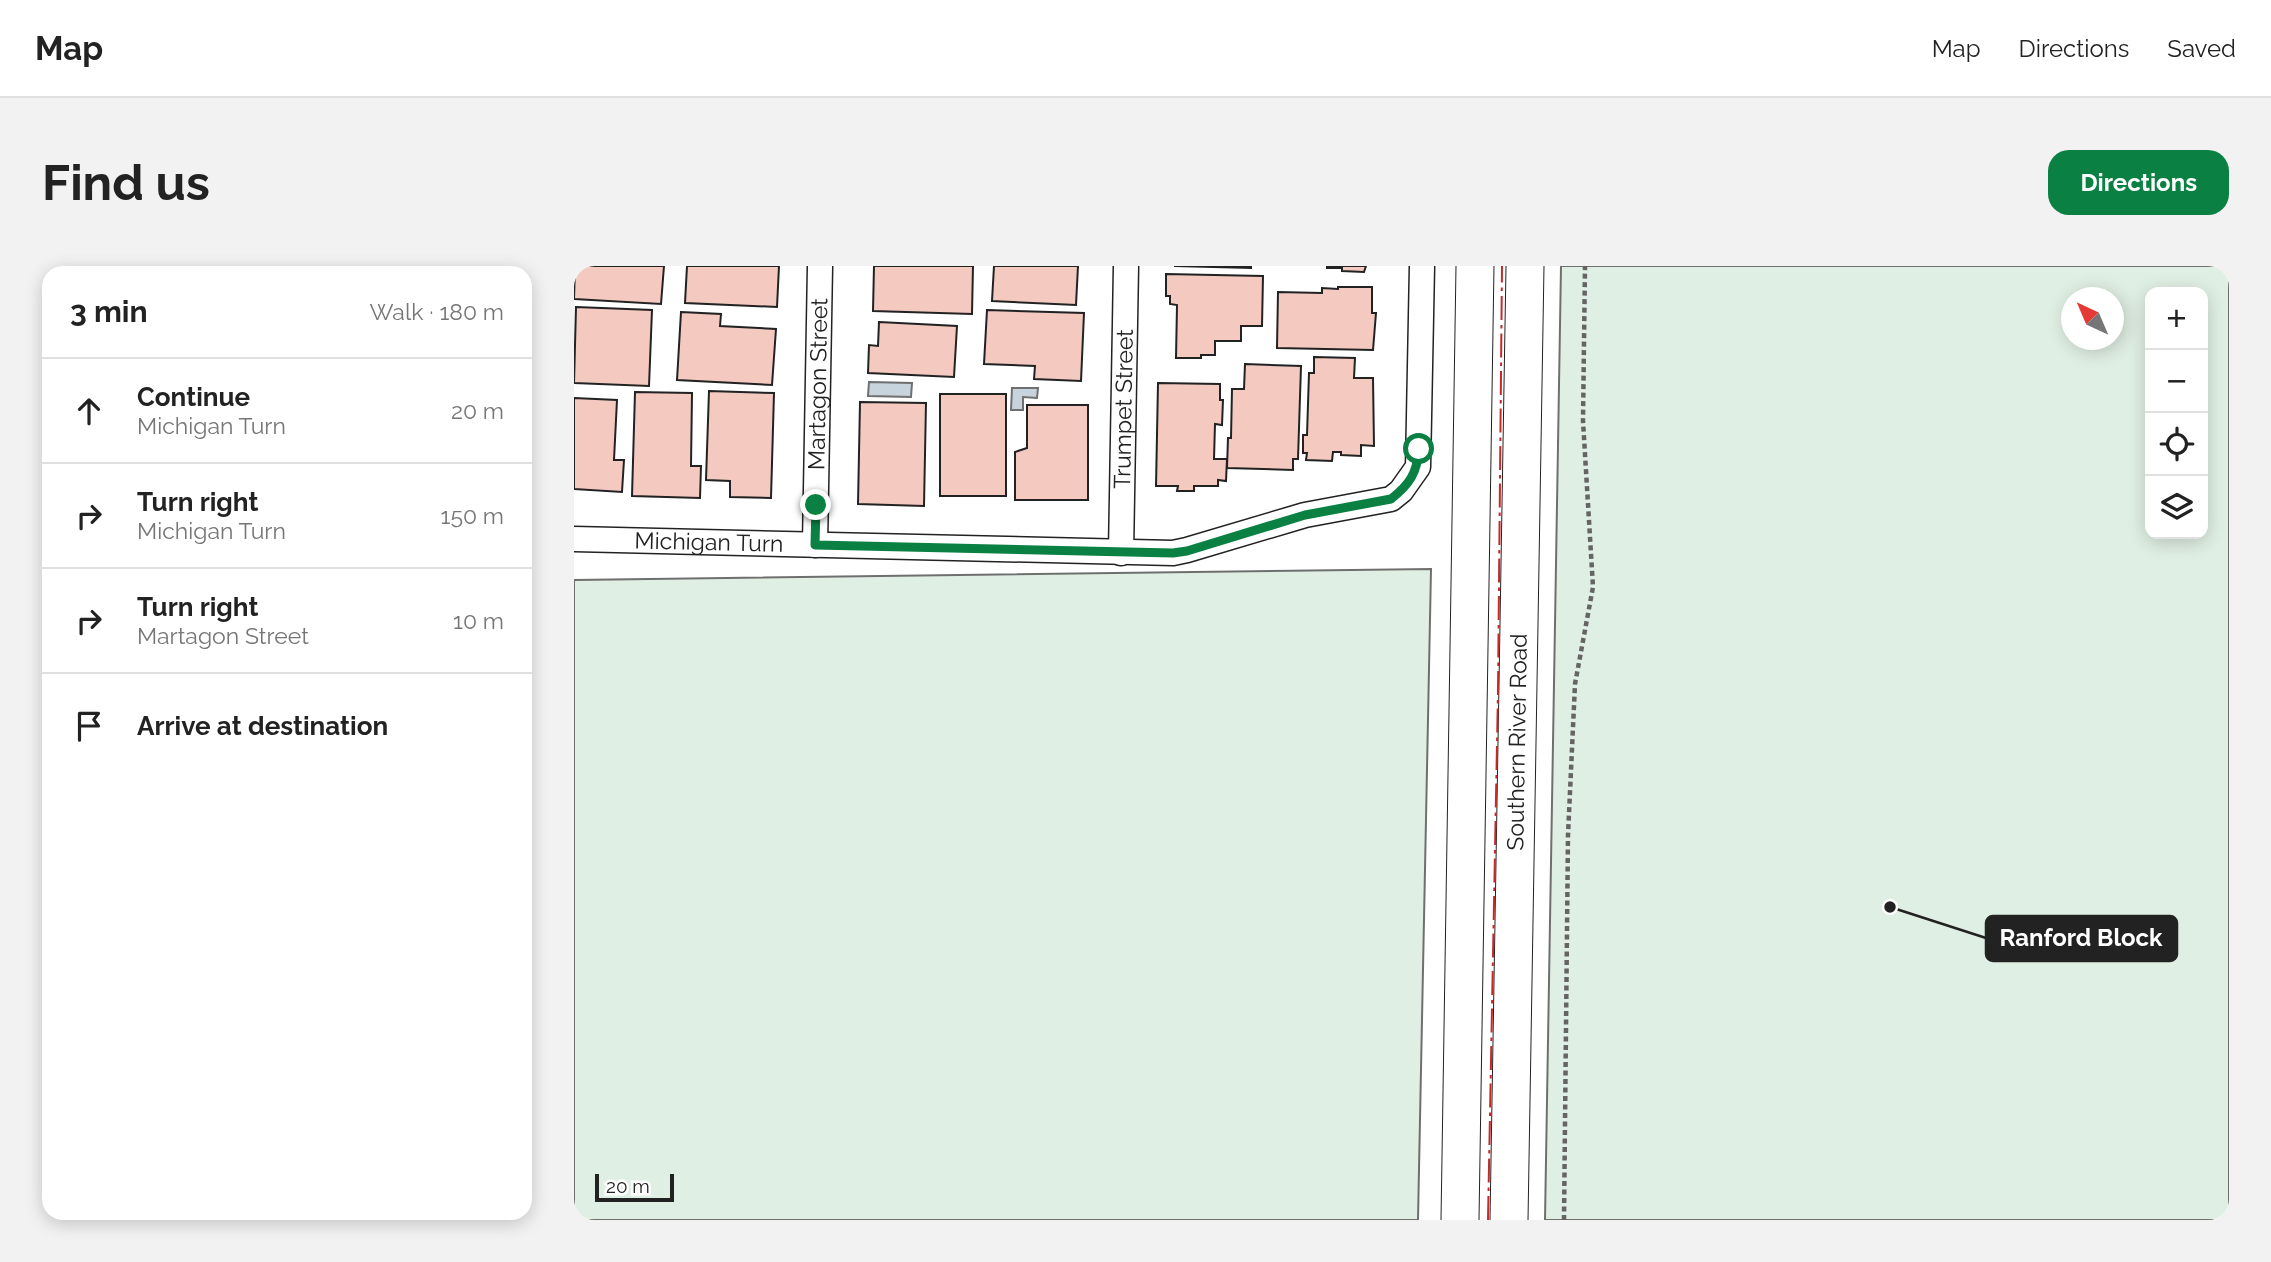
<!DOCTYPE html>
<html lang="en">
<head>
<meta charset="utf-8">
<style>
	body { margin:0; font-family:Raleway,sans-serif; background:#f2f2f2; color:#222 }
	.controls { position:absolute; right:21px; top:21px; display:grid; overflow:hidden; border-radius:14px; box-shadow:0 4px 18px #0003 }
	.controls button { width:63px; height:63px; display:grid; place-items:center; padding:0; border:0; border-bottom:2px solid #e0e0e0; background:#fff; color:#222; font:35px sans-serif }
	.compass { position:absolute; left:1487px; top:21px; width:63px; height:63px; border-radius:50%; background:#fff; box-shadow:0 4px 18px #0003; rotate:316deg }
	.scale { position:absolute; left:21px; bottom:18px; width:79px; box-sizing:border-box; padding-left:7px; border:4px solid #222; border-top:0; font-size:19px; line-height:24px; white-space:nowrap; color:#222; -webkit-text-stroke:5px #fff; paint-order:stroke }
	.stop { position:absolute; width:21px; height:21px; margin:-16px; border:5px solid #0b8043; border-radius:50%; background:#fff }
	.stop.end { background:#0b8043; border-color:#fff; box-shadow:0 2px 7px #0008 }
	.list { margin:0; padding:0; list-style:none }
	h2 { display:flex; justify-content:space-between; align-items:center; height:91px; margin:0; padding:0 28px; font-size:30px }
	h2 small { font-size:23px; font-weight:400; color:#767676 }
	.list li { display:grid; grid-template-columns:46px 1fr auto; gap:21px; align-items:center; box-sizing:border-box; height:105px; padding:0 28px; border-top:2px solid #e0e0e0 }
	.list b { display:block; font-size:26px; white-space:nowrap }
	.list p { margin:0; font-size:23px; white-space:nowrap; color:#767676 }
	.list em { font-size:23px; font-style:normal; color:#767676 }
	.icon { flex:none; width:38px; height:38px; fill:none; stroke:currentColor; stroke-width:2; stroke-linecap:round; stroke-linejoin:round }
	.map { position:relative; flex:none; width:1655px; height:954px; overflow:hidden; border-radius:21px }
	header { display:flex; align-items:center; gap:42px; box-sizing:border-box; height:98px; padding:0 35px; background:#fff; border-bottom:2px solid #e0e0e0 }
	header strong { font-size:33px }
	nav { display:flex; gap:38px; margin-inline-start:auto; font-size:24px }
	.intro { display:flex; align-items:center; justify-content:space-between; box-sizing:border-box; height:168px; padding:0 42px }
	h1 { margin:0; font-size:49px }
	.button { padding:18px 32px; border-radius:21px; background:#0b8043; color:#fff; font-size:24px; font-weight:700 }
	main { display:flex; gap:42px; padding:0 42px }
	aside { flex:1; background:#fff; border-radius:21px; box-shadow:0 4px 18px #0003 }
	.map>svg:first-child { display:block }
	.green { fill:#e0efe3; stroke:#6f6f6f; stroke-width:2; fill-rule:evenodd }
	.water { fill:#c7d3dd; stroke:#6f6f6f; stroke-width:2 }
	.building { fill:#f3c9c0; stroke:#222; stroke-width:2 }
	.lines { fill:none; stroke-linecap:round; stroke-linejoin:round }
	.street-casing { stroke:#222; stroke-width:27 }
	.primary-casing { stroke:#222; stroke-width:39 }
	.path { stroke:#646464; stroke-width:4.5; stroke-dasharray:5 3.5; stroke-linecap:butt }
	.street { stroke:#fff; stroke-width:24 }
	.primary { stroke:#fff; stroke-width:37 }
	.power { stroke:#c62828; stroke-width:2; stroke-dasharray:24 5 3.5 5; stroke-linecap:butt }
	.route { stroke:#0b8043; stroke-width:9 }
	.labels { text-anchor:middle; stroke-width:5; stroke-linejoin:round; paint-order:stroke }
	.street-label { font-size:23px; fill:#222; stroke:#fff }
	.leader { fill:none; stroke:#222; stroke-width:2.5 }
	.callout-dot { fill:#222; stroke:#fff; stroke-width:2.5 }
	.callout { fill:#222; stroke:#222; stroke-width:2.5 }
	.callout-label { font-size:24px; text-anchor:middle; font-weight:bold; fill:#fff }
</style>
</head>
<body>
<header>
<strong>Map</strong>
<nav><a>Map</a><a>Directions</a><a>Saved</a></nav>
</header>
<div class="intro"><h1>Find us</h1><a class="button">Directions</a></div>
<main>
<aside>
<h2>3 min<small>Walk · 180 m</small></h2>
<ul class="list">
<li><svg class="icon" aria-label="ahead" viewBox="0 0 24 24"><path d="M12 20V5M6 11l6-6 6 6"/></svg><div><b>Continue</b><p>Michigan Turn</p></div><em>20 m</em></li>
<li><svg class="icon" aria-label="right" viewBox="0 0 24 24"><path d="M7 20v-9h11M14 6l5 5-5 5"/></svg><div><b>Turn right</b><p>Michigan Turn</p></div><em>150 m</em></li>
<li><svg class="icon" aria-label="right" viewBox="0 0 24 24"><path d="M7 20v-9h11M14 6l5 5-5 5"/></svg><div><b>Turn right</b><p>Martagon Street</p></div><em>10 m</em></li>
<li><svg class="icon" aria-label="arrive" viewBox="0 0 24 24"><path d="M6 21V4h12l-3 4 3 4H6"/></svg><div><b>Arrive at destination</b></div></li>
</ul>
</aside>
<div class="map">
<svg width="1655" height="954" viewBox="0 0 1655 954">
	<rect width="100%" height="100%" fill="#fff"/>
	<!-- green -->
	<g class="green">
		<path d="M 987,0 L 1655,0 L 1655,954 L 971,954 ZM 1576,26 L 1629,26 L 1629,268 L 1576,268 ZM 1498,32 L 1540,32 L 1540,74 L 1498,74 Z"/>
		<path d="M 857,303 L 844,954 L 0,954 L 0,314 Z"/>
	</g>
	<!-- water -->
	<g class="water">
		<path d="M 295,116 L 338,117 L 337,131 L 294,130 Z"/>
		<path d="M 438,122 L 464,122 L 463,132 L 449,131 L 449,144 L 437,144 Z"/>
	</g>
	<!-- building -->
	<g class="building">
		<path d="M 1,0 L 90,0 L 87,38 L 0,33 Z"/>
		<path d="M 113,0 L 205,0 L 203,41 L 111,37 Z"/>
		<path d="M 300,0 L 399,0 L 398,48 L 299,45 Z"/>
		<path d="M 420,0 L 504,0 L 502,39 L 418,35 Z"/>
		<path d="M 600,0 L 677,0 L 677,2 Z"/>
		<path d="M 753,0 L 792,0 L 790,6 L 768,5 L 768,2 L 753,2 Z"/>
		<path d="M 592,8 L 689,10 L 688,60 L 667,60 L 667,75 L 641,75 L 641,89 L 627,89 L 627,92 L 602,92 L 603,39 L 596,38 L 596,30 L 592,30 Z"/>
		<path d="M 764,21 L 798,21 L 798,47 L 802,47 L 799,84 L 703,82 L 704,26 L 748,27 L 748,22 L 764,23 Z"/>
		<path d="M 2,41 L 78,44 L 75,120 L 0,117 Z"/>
		<path d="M 413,44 L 510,47 L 507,115 L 460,113 L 461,100 L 410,98 Z"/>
		<path d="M 107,46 L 147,48 L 146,60 L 202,63 L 198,119 L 103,114 Z"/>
		<path d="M 305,56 L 383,60 L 380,111 L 294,107 L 295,79 L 304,80 Z"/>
		<path d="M 740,91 L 781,92 L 780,112 L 799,112 L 800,180 L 787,179 L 787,190 L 767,189 L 767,186 L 759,186 L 758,195 L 732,194 L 733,187 L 729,187 L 729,169 L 733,169 L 735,107 L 740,107 Z"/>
		<path d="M 671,98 L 727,100 L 724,193 L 719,193 L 719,204 L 653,202 L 654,172 L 657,172 L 658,123 L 670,123 Z"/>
		<path d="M 584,117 L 646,118 L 646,134 L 649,134 L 648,159 L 641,158 L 640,193 L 653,193 L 652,215 L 644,214 L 644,220 L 620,220 L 620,225 L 603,225 L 604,220 L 582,220 Z"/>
		<path d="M 135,125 L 200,127 L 197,232 L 156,231 L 156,215 L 132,214 Z"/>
		<path d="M 61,126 L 118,127 L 117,200 L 127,200 L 126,232 L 58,230 Z"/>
		<rect x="366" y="128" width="66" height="102"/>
		<path d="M 0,132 L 43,134 L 40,194 L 50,194 L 48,226 L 0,223 Z"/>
		<path d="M 286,136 L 352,137 L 350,240 L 284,238 Z"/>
		<path d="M 453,139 L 514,139 L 514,234 L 441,234 L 441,186 L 453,182 Z"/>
	</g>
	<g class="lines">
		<defs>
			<g id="street">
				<path id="s1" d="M 0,273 L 599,287 L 613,284 L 731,249 L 817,233 L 827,225 L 844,201 L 848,0"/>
				<path id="s2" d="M 241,279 L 246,0"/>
				<path id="s3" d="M 547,287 L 552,0"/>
			</g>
			<g id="primary">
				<path d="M 886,954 L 901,0"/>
				<path id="s4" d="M 935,954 L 951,0"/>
			</g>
		</defs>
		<!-- street casing -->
		<use href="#street" class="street-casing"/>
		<!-- primary casing -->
		<use href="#primary" class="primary-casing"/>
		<!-- path -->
		<path class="path" d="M 990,954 L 994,569 L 1001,418 L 1019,321 L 1009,155 L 1011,0"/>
		<!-- street -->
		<use href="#street" class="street"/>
		<!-- primary -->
		<use href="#primary" class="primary"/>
		<!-- power -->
		<path class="power" d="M 914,954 L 924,426 L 928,0"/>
	</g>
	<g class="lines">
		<!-- route -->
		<path class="route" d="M 242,239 L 241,279 L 599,287 L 613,285 L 731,249 L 817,233 C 836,218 843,207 845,183"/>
	</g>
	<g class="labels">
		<!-- street labels -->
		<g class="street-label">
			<text dy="8" stroke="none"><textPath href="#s2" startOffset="161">Martagon Street</textPath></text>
			<text dy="8" stroke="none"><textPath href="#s3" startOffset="144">Trumpet Street</textPath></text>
			<text dy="8" stroke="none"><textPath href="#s1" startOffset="135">Michigan Turn</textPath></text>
			<text dy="8" stroke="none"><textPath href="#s4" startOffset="478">Southern River Road</textPath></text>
		</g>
	</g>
	<!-- callouts -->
	<path class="leader" d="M1316 641L1412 672"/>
	<circle class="callout-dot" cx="1316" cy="641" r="7"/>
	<rect class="callout" x="1412" y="650" width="191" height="45" rx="7"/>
	<g class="callout-label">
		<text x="1507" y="680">Ranford Block</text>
	</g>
</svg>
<div class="controls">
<button>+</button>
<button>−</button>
<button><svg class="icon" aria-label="locate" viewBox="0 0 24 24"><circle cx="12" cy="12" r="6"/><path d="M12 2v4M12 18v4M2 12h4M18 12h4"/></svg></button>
<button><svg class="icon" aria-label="layers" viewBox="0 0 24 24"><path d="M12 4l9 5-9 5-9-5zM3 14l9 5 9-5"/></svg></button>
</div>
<svg class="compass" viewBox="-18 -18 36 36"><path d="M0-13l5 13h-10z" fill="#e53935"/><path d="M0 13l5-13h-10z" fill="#767676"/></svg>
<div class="scale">20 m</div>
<div class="stop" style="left:845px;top:183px"></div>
<div class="stop end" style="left:242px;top:239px"></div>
</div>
</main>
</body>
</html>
